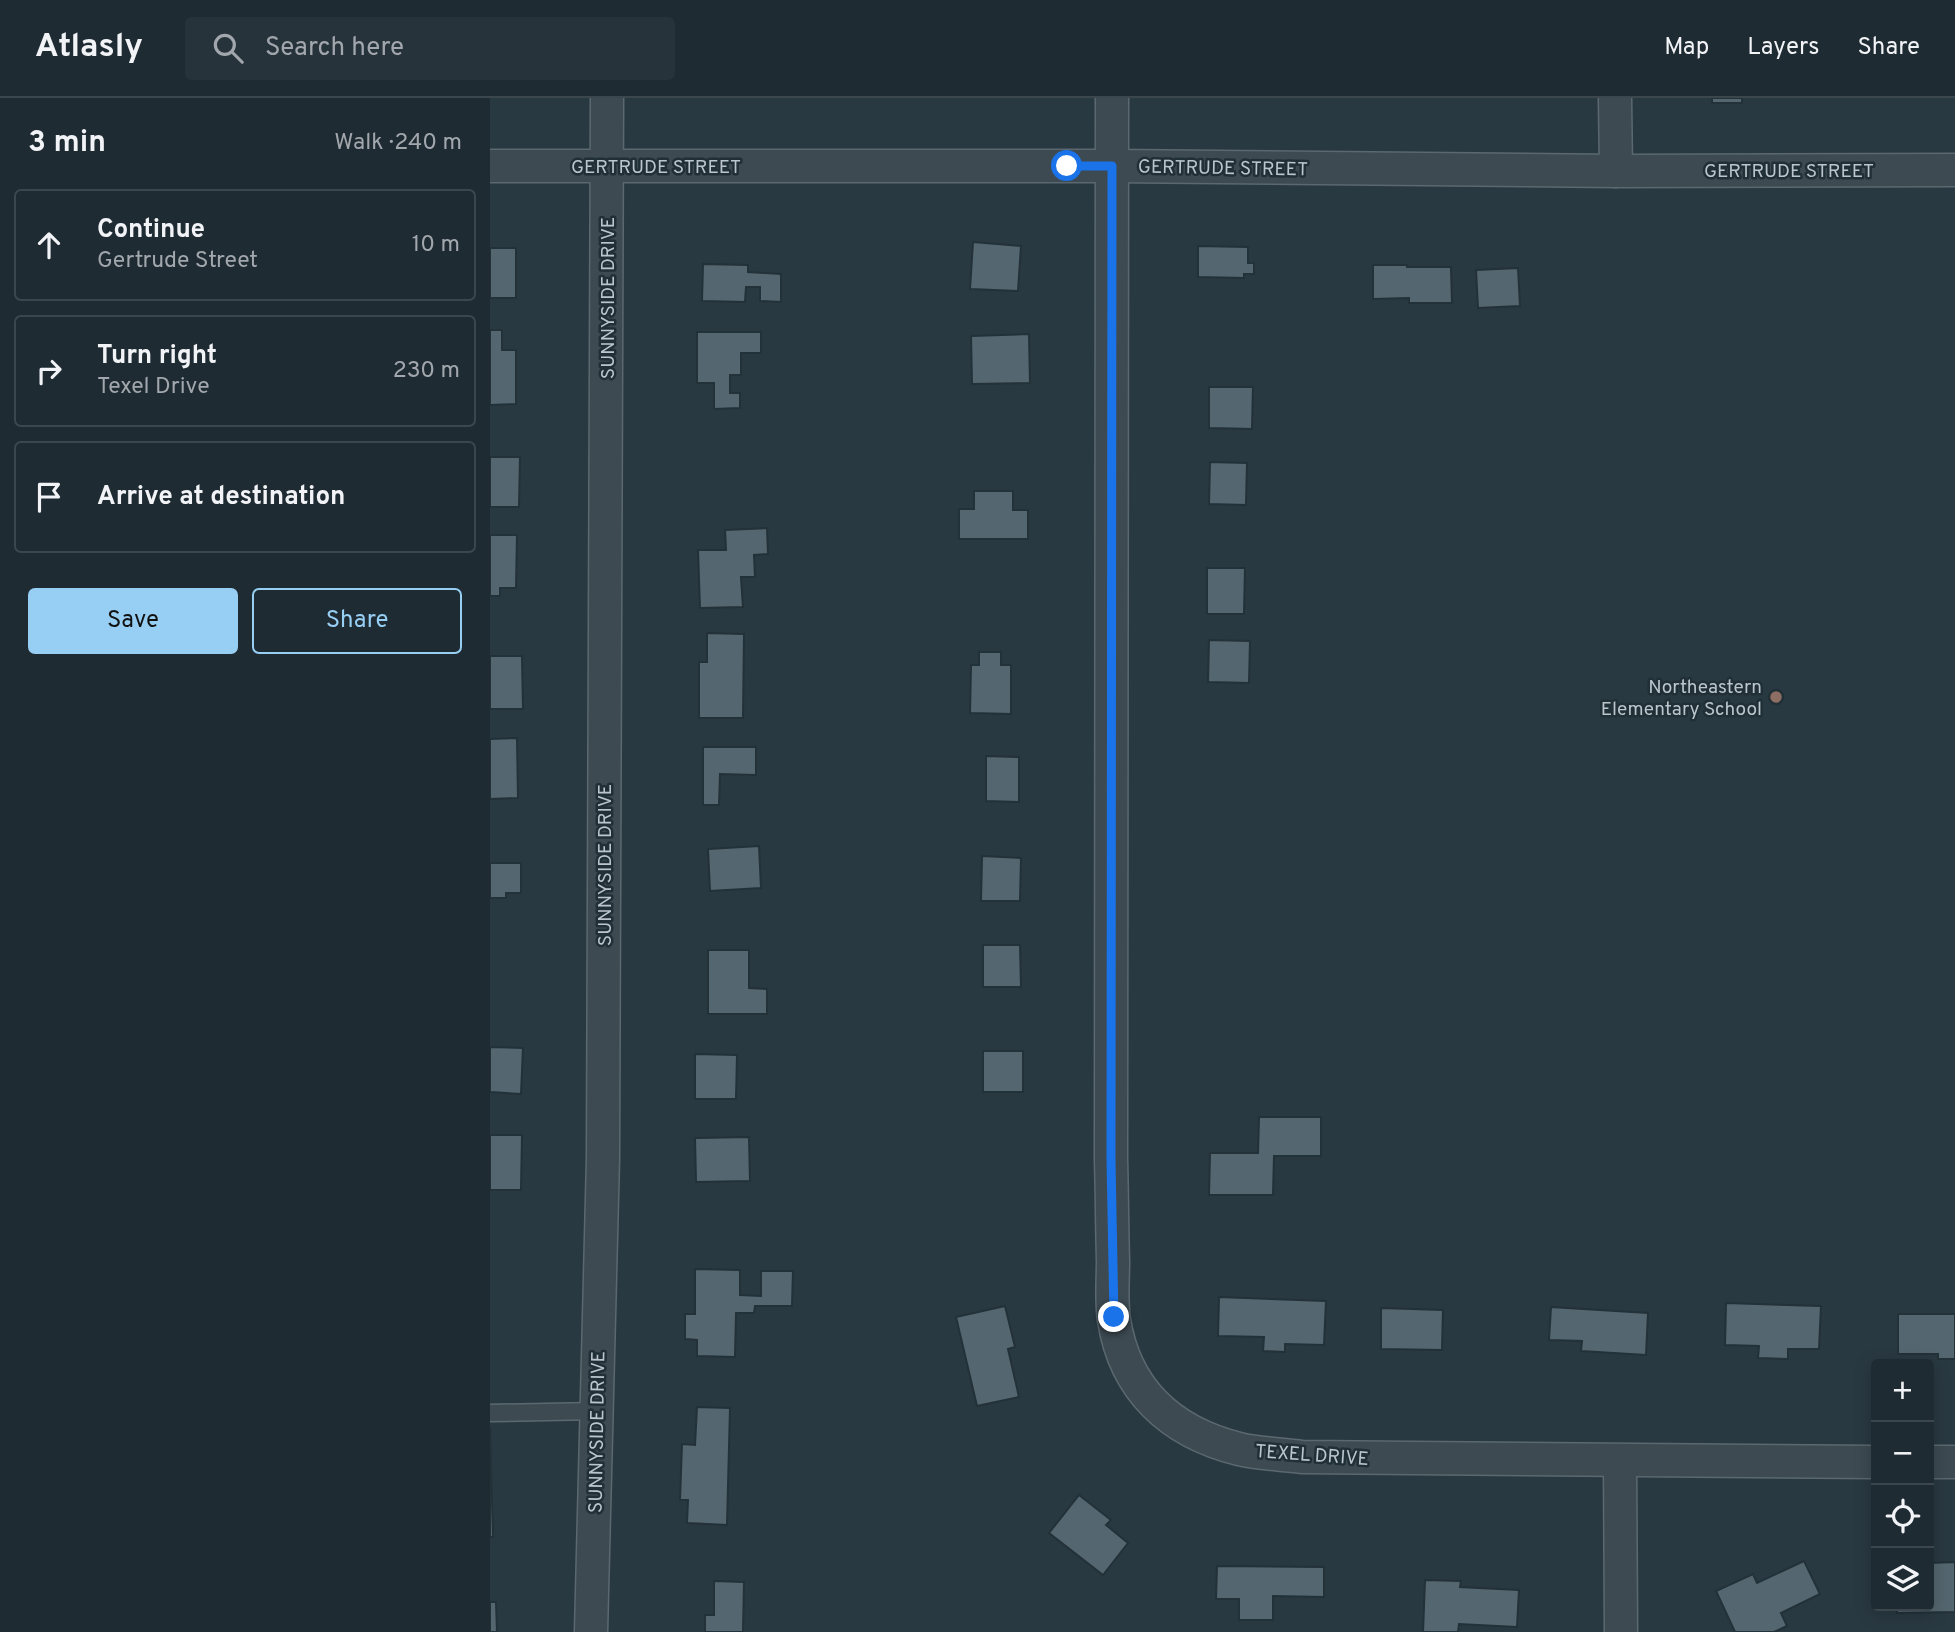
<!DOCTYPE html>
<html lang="en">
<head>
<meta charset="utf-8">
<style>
	body { margin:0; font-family:Overpass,sans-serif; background:#27333a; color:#f1f3f6 }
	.controls { position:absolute; right:21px; bottom:21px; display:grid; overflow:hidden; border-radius:7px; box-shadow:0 4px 18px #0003 }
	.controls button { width:63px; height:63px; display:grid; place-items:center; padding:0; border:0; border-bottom:2px solid #3c474d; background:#1f2b32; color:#f1f3f6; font:35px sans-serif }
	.stop { position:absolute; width:21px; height:21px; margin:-16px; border:5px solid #1a73e8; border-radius:50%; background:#fff }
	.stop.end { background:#1a73e8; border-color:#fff; box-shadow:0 2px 7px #0008 }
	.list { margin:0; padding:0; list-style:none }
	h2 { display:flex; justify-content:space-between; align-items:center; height:91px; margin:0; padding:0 28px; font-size:30px }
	h2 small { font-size:23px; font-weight:400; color:#a1a7ac }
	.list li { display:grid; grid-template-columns:46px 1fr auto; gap:21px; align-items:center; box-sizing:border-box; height:112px; margin:0 14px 14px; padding:0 14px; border:2px solid #3c474d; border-radius:7px }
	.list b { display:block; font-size:26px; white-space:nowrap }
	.list p { margin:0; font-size:23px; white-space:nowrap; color:#a1a7ac }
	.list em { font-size:23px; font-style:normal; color:#a1a7ac }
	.actions { display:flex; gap:14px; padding:21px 28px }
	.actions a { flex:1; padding:16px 0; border:2px solid #97cef3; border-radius:7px; text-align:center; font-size:24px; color:#97cef3 }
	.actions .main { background:#97cef3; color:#111 }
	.icon { flex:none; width:38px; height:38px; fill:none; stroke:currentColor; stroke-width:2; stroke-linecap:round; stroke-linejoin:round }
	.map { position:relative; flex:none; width:1465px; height:1534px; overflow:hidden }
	header { display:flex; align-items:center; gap:42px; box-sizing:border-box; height:98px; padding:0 35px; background:#1f2b32; border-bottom:2px solid #3c474d }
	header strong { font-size:33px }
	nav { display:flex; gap:38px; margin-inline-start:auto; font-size:24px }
	.search { width:490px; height:63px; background:#27333a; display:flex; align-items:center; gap:18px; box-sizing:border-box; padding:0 24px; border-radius:7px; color:#a1a7ac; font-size:26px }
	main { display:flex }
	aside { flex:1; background:#1f2b32 }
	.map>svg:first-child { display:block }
	.building { fill:#54666f; stroke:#233139; stroke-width:2 }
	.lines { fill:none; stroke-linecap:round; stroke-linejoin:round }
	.service-casing { stroke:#5b686f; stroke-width:19 }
	.minor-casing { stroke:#5b686f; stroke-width:35 }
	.service { stroke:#3d4a52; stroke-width:16 }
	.minor { stroke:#3d4a52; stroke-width:32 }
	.route { stroke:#1a73e8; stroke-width:9 }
	.education-dot { fill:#8d6e63; stroke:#212f37; stroke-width:2.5 }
	.labels { text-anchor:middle; stroke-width:5; stroke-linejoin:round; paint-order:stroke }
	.street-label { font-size:19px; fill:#bac5cc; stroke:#212f37 }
	.poi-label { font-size:19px; fill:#bac5cc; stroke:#212f37; text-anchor:end }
</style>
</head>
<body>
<header>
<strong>Atlasly</strong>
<div class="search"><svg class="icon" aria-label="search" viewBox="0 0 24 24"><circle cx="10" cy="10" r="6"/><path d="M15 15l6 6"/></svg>Search here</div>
<nav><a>Map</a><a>Layers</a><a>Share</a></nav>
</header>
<main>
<aside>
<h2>3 min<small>Walk · 240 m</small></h2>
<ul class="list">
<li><svg class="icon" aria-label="ahead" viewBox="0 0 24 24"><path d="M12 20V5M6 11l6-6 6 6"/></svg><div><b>Continue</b><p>Gertrude Street</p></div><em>10 m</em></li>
<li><svg class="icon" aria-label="right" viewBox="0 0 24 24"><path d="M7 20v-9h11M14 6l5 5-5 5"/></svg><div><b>Turn right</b><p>Texel Drive</p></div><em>230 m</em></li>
<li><svg class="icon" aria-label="arrive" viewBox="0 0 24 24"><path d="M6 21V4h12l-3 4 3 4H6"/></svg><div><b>Arrive at destination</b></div></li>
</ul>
<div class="actions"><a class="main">Save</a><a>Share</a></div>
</aside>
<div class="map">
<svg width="1465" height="1534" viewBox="0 0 1465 1534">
	<rect width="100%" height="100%" fill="#293942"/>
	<!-- building -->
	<g class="building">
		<rect x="1222" y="0" width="30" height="5"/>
		<path d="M 483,144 L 531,148 L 528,193 L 480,191 Z"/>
		<path d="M 708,148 L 758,149 L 758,165 L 764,165 L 764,176 L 754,176 L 754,180 L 708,179 Z"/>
		<rect x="0" y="150" width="26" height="50"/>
		<path d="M 213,166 L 258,167 L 258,174 L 291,176 L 291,204 L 270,203 L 270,189 L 256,189 L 255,204 L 212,203 Z"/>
		<path d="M 883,167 L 917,167 L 917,169 L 961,169 L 962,205 L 919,205 L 919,200 L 883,201 Z"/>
		<path d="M 1028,170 L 1030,208 L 988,210 L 986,172 Z"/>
		<path d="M 0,232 L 12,232 L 12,252 L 26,252 L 26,306 L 0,307 Z"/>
		<path d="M 207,234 L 271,234 L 271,255 L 251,255 L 251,277 L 240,277 L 240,295 L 250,295 L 250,310 L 224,311 L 224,285 L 207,285 Z"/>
		<path d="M 539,236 L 540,285 L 482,286 L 481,238 Z"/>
		<path d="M 719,289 L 763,289 L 762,331 L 719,330 Z"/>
		<path d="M 0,359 L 30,359 L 29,409 L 0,409 Z"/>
		<path d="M 720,364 L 757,365 L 756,407 L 719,406 Z"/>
		<path d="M 484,393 L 523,393 L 523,412 L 538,412 L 538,441 L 469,441 L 469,411 L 484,411 Z"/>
		<path d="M 277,430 L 278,456 L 264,457 L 265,479 L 251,479 L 253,509 L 210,510 L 208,452 L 236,452 L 235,432 Z"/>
		<path d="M 0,437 L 27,437 L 26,490 L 10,490 L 10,498 L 0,498 Z"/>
		<path d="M 717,470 L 755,470 L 754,516 L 717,516 Z"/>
		<path d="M 217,535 L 254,536 L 253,620 L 209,620 L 209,564 L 217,564 Z"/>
		<path d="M 719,542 L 760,543 L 759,585 L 718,584 Z"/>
		<path d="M 489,554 L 511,554 L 511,567 L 521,567 L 521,616 L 480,615 L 481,567 L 489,567 Z"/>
		<path d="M 0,558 L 32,558 L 33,611 L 0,611 Z"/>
		<path d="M 27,640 L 28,700 L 0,701 L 0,641 Z"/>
		<path d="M 213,649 L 266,649 L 266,677 L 230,676 L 229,707 L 213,707 Z"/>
		<path d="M 496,658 L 529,659 L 529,704 L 496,703 Z"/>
		<path d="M 269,748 L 271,790 L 220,793 L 218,751 Z"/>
		<path d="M 492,758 L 531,760 L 530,803 L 491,803 Z"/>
		<path d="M 0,765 L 31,765 L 31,795 L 16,795 L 16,800 L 0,800 Z"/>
		<path d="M 493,847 L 530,847 L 531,889 L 493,889 Z"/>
		<path d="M 218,852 L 259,852 L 259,890 L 277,891 L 277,916 L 218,916 Z"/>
		<path d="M 0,949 L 33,950 L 31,996 L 0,994 Z"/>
		<rect x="493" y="953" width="40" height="41"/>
		<path d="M 205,956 L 247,957 L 246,1001 L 205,1001 Z"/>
		<path d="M 769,1019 L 831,1019 L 831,1058 L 784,1058 L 783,1097 L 719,1097 L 720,1055 L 768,1055 Z"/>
		<path d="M 0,1037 L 32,1037 L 31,1092 L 0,1092 Z"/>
		<path d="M 259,1039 L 260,1083 L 206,1084 L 205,1040 Z"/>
		<path d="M 205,1171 L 250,1172 L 250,1197 L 271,1198 L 271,1173 L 303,1173 L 302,1208 L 265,1208 L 264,1215 L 246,1215 L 245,1259 L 207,1258 L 207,1242 L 195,1241 L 195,1216 L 205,1216 Z"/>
		<path d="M 729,1199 L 836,1203 L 834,1247 L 795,1246 L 795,1254 L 773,1253 L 774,1239 L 728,1238 Z"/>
		<path d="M 1236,1205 L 1331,1208 L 1329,1251 L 1298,1251 L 1298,1261 L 1268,1260 L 1269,1248 L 1235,1247 Z"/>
		<path d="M 515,1208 L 525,1249 L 518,1251 L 529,1299 L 487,1308 L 466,1219 Z"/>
		<path d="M 1061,1209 L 1158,1215 L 1156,1257 L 1091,1253 L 1092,1243 L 1059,1242 Z"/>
		<path d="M 891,1210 L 953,1212 L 952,1252 L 891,1251 Z"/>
		<path d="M 1408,1216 L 1465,1216 L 1465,1261 L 1448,1261 L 1448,1256 L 1408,1256 Z"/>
		<path d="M 207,1309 L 240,1310 L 237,1427 L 197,1425 L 198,1402 L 190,1402 L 192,1346 L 205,1347 Z"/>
		<path d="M 0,1330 L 3,1439 L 0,1439 Z"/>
		<path d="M 589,1397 L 621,1422 L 616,1427 L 638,1445 L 613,1477 L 559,1435 Z"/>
		<path d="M 1314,1463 L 1330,1496 L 1291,1515 L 1297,1528 L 1284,1534 L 1245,1534 L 1226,1493 L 1263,1476 L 1267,1485 Z"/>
		<path d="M 1465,1464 L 1465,1514 L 1407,1515 L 1407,1508 L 1439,1508 L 1439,1465 Z"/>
		<path d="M 727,1468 L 834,1469 L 834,1499 L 783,1498 L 783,1522 L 749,1522 L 749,1501 L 726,1501 Z"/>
		<path d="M 935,1482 L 971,1483 L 970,1489 L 1029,1492 L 1027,1529 L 969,1526 L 968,1534 L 933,1534 Z"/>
		<path d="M 224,1483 L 254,1484 L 253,1534 L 215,1534 L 215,1517 L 224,1517 Z"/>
		<path d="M 0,1504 L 6,1504 L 7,1534 L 0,1534 Z"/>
	</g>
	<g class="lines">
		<defs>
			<path id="service" d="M 0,1315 L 107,1313"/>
			<g id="minor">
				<path d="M 622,0 L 621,1062 C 622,1095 622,1129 623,1163 C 623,1182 621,1203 624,1222 C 635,1292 681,1334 749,1351 C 769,1356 791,1356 812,1359 L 1386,1364"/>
				<path d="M 1125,0 L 1126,73"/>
				<path d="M 0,68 L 622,68 L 1126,73 L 1465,72"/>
				<path d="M 1130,1363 L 1131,1534"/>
				<path d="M 1439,1364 L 1465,1364"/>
				<path d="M 101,1534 L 113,1060 L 117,0"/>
			</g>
		</defs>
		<!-- service casing -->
		<use href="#service" class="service-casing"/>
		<!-- minor casing -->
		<use href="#minor" class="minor-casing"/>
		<!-- service -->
		<use href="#service" class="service"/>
		<!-- minor -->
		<use href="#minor" class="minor"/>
	</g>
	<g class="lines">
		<!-- route -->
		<path class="route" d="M 577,68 L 622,68 L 621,1062 L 624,1219"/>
	</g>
	<!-- markers -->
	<circle class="education-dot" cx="1286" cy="599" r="7"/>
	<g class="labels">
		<!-- street labels -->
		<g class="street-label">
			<text x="166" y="75">GERTRUDE STREET</text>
			<text transform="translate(733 69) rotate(1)" y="7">GERTRUDE STREET</text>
			<text x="1299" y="79">GERTRUDE STREET</text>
			<text transform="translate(117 200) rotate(-90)" y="7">SUNNYSIDE DRIVE</text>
			<text transform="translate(114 767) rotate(-90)" y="7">SUNNYSIDE DRIVE</text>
			<text transform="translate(106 1334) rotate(-89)" y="7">SUNNYSIDE DRIVE</text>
			<text transform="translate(822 1356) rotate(4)" y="7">TEXEL DRIVE</text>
		</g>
		<!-- poi labels -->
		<g class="poi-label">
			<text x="1272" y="595">Northeastern<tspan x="1272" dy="22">Elementary School</tspan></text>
		</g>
	</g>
</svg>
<div class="controls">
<button>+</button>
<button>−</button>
<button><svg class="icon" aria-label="locate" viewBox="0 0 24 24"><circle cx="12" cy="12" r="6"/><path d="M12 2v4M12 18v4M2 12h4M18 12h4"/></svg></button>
<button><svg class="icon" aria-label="layers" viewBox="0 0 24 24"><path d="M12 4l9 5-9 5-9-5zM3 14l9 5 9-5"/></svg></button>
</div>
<div class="stop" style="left:577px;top:68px"></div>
<div class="stop end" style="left:624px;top:1219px"></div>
</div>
</main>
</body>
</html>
